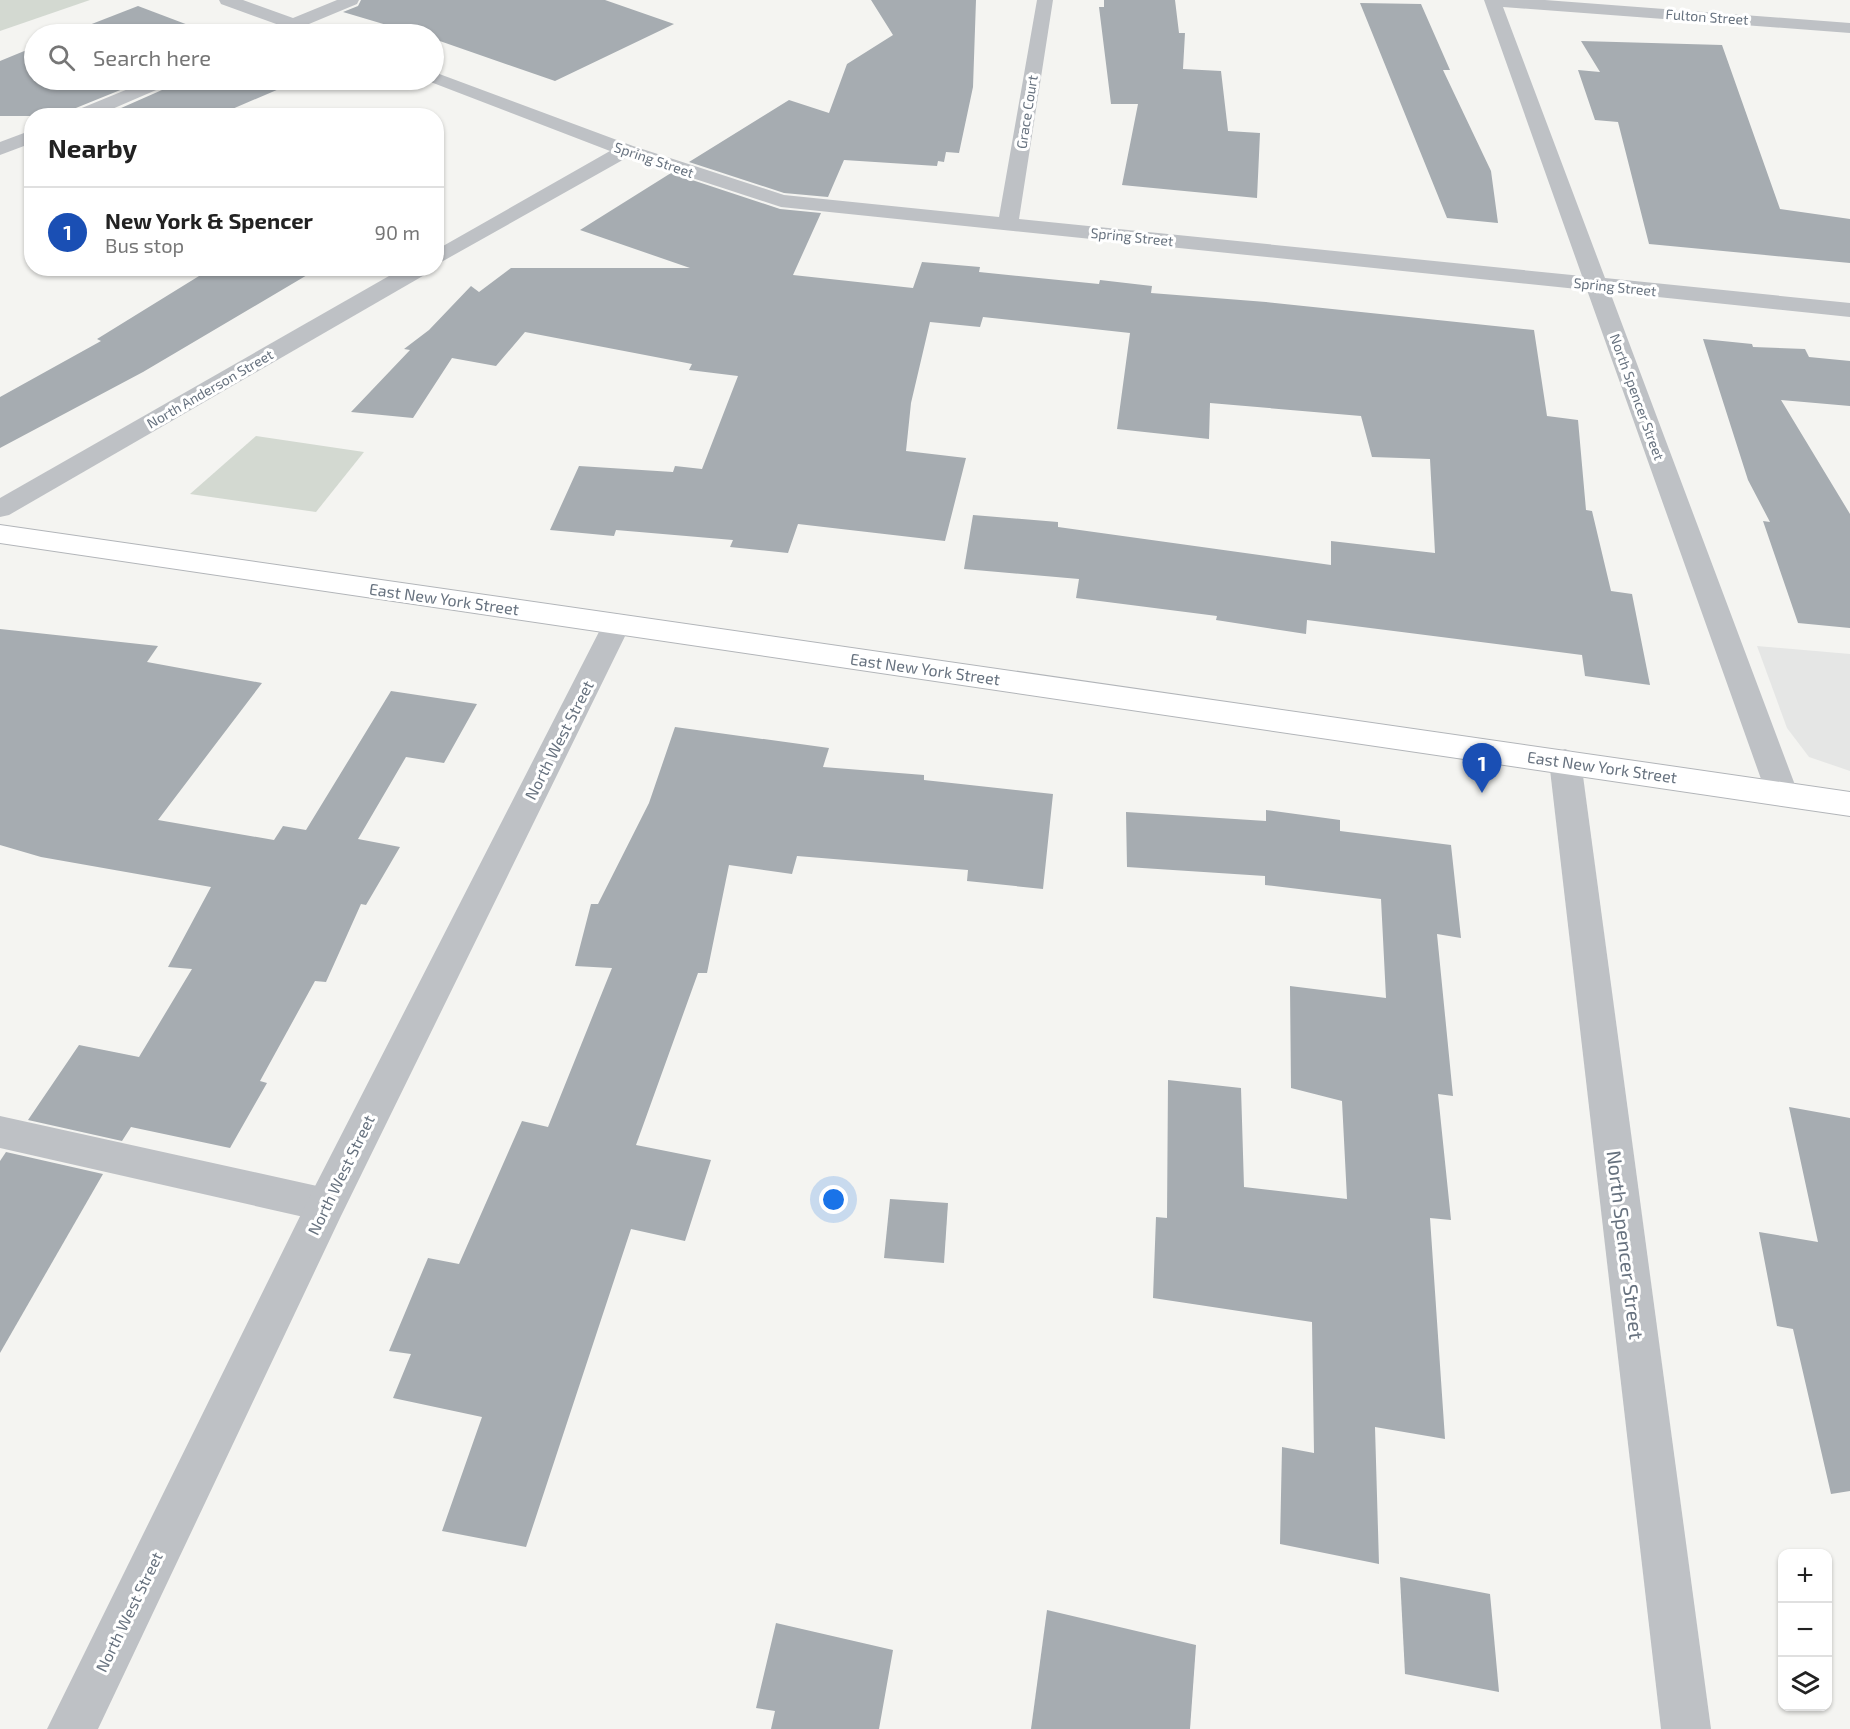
<!DOCTYPE html>
<html lang="en">
<head>
<meta charset="utf-8">
<style>
	body { margin:0; font-family:"Exo 2",sans-serif; background:#f6f6f6; color:#222 }
	.controls { position:absolute; right:18px; bottom:18px; display:grid; overflow:hidden; border-radius:12px; box-shadow:0 2px 4px #0004 }
	.controls button { width:54px; height:54px; display:grid; place-items:center; padding:0; border:0; border-bottom:2px solid #e0e0e0; background:#fff; color:#222; font:30px sans-serif }
	.you { position:absolute; left:834px; top:1200px; width:21px; height:21px; margin:-15px; border:4px solid #fff; border-radius:50%; background:#1a73e8; box-shadow:0 0 0 9px #1a73e833 }
	.badge { display:grid; place-items:center; width:39px; height:39px; border-radius:50%; background:#ea580c; color:#fff; font-size:20px; font-weight:700 }
	.pin { position:absolute; translate:-50% -50px; filter:drop-shadow(0 2px 3px #0008) }
	.pin::after { content:''; position:absolute; top:32px; width:21px; height:18px; background:inherit; clip-path:polygon(0 0,100% 0,50% 100%) }
	.list { margin:0; padding:0; list-style:none }
	h2 { display:flex; justify-content:space-between; align-items:center; height:78px; margin:0; padding:0 24px; font-size:26px }
	h2 small { font-size:20px; font-weight:400; color:#767676 }
	.list li { display:grid; grid-template-columns:39px 1fr auto; gap:18px; align-items:center; box-sizing:border-box; height:90px; padding:0 24px; border-top:2px solid #e0e0e0 }
	.list b { display:block; font-size:22px; white-space:nowrap }
	.list p { margin:0; font-size:20px; white-space:nowrap; color:#767676 }
	.list em { font-size:20px; font-style:normal; color:#767676 }
	.icon { flex:none; width:33px; height:33px; fill:none; stroke:currentColor; stroke-width:2; stroke-linecap:round; stroke-linejoin:round }
	.map { position:relative; flex:none; width:1850px; height:1729px; overflow:hidden }
	.search { position:absolute; background:#fff; box-shadow:0 2px 4px #0004; left:24px; top:24px; width:420px; height:66px; display:flex; align-items:center; gap:15px; box-sizing:border-box; padding:0 21px; border-radius:33px; color:#767676; font-size:22px }
	.panel { position:absolute; background:#fff; box-shadow:0 2px 4px #0004; left:24px; top:108px; width:420px; height:168px; border-radius:24px }
	.map>svg:first-child { display:block }
	.built { fill:#e5e6e5 }
	.green { fill:#d3d9d1 }
	.building { fill:#a6acb1 }
	.lines { fill:none; stroke-linecap:round; stroke-linejoin:round }
	.primary-casing { stroke:#b2b5b9; stroke-width:2 }
	.lane { fill:#bec1c5; fill-rule:evenodd }
	.street { fill:#bec1c5; fill-rule:evenodd }
	.primary { fill:#fff; fill-rule:evenodd }
	.labels { text-anchor:middle; stroke-width:6; stroke-linejoin:round; paint-order:stroke }
	.far-street-label { font-size:14px; fill:#67727f; stroke:#fff }
	.street-label { font-size:16px; fill:#67727f; stroke:#fff }
	.near-street-label { font-size:20px; fill:#67727f; stroke:#fff }
</style>
</head>
<body>
<div class="map">
<svg width="1850" height="1729" viewBox="0 0 1850 1729">
	<rect width="100%" height="100%" fill="#f4f4f1"/>
	<!-- built -->
	<path class="built" d="M 1757,646 L 1850,654 L 1850,771 L 1809,757 L 1787,728 Z"/>
	<!-- green -->
	<g class="green">
		<path d="M 0,0 L 90,0 L 0,31 Z"/>
		<path d="M 256,436 L 364,452 L 316,512 L 190,494 Z"/>
	</g>
	<!-- building -->
	<g class="building">
		<path d="M 361,0 L 605,0 L 674,24 L 555,81 L 434,39 L 434,34 L 417,34 L 343,12 L 358,6 Z"/>
		<path d="M 871,0 L 976,0 L 973,87 L 959,153 L 946,152 L 944,162 L 938,161 L 937,166 L 844,160 L 828,197 L 784,193 L 689,162 L 789,100 L 829,113 L 847,64 L 893,35 Z"/>
		<path d="M 1104,0 L 1175,0 L 1179,33 L 1185,33 L 1183,69 L 1221,71 L 1228,131 L 1260,133 L 1257,198 L 1122,185 L 1138,104 L 1111,104 L 1099,7 L 1104,7 Z"/>
		<path d="M 1360,3 L 1421,4 L 1450,70 L 1443,70 L 1491,171 L 1498,223 L 1447,218 Z"/>
		<path d="M 138,6 L 212,34 L 66,34 Z"/>
		<path d="M 1581,41 L 1722,45 L 1780,209 L 1850,219 L 1850,263 L 1649,244 L 1618,122 L 1595,120 L 1578,70 L 1600,72 Z"/>
		<path d="M 34,47 L 34,80 L 145,80 L 71,110 L 68,116 L 0,116 L 0,61 Z"/>
		<path d="M 175,80 L 300,80 L 216,116 L 103,116 L 171,86 Z"/>
		<path d="M 671,173 L 780,209 L 821,213 L 793,275 L 913,288 L 922,262 L 980,267 L 979,272 L 1099,284 L 1100,280 L 1152,286 L 1151,293 L 1266,302 L 1534,330 L 1547,416 L 1578,420 L 1586,510 L 1592,511 L 1611,591 L 1632,594 L 1650,685 L 1585,676 L 1582,655 L 1307,620 L 1306,634 L 1216,620 L 1217,616 L 1076,598 L 1079,579 L 964,569 L 973,515 L 1058,522 L 1058,527 L 1331,565 L 1331,541 L 1435,553 L 1430,459 L 1372,457 L 1361,416 L 1210,403 L 1209,439 L 1117,429 L 1130,333 L 983,317 L 980,327 L 930,322 L 911,403 L 906,451 L 966,458 L 945,541 L 798,524 L 788,553 L 730,547 L 733,540 L 616,530 L 614,536 L 550,530 L 579,466 L 673,472 L 675,466 L 702,469 L 738,376 L 689,370 L 692,364 L 525,332 L 496,366 L 452,358 L 413,418 L 351,412 L 410,350 L 404,349 L 429,330 L 471,286 L 479,292 L 511,268 L 690,268 L 580,230 Z"/>
		<path d="M 212,268 L 319,268 L 143,372 L 0,448 L 0,397 L 101,341 L 97,339 Z"/>
		<path d="M 1703,339 L 1752,344 L 1753,347 L 1805,349 L 1809,357 L 1850,361 L 1850,406 L 1781,400 L 1850,514 L 1850,628 L 1798,623 L 1763,521 L 1770,522 L 1748,480 Z"/>
		<path d="M 0,629 L 158,646 L 147,662 L 262,683 L 158,820 L 274,840 L 283,826 L 306,830 L 391,691 L 477,704 L 444,763 L 406,757 L 358,839 L 400,847 L 366,905 L 361,904 L 326,982 L 315,981 L 260,1081 L 267,1083 L 230,1148 L 131,1127 L 122,1141 L 28,1120 L 79,1045 L 139,1057 L 192,969 L 168,967 L 211,887 L 41,857 L 0,845 Z"/>
		<path d="M 675,727 L 829,748 L 823,767 L 924,775 L 924,780 L 1053,794 L 1043,889 L 967,881 L 968,870 L 797,856 L 792,874 L 729,865 L 707,973 L 698,973 L 636,1145 L 711,1160 L 685,1241 L 631,1229 L 526,1547 L 442,1531 L 482,1417 L 393,1398 L 411,1354 L 389,1351 L 428,1258 L 459,1264 L 522,1121 L 548,1127 L 612,968 L 575,966 L 591,904 L 598,904 L 649,803 Z"/>
		<path d="M 1266,810 L 1340,820 L 1340,831 L 1451,845 L 1461,938 L 1437,934 L 1453,1096 L 1438,1094 L 1451,1220 L 1430,1218 L 1445,1439 L 1375,1427 L 1379,1564 L 1280,1544 L 1282,1447 L 1314,1453 L 1312,1322 L 1153,1298 L 1156,1217 L 1167,1218 L 1168,1080 L 1241,1088 L 1244,1187 L 1347,1199 L 1342,1101 L 1291,1088 L 1290,986 L 1386,998 L 1381,899 L 1265,885 L 1265,876 L 1127,867 L 1126,812 L 1266,821 Z"/>
		<path d="M 1789,1107 L 1850,1118 L 1850,1491 L 1831,1494 L 1793,1329 L 1777,1326 L 1759,1232 L 1818,1242 Z"/>
		<path d="M 6,1152 L 103,1174 L 0,1353 L 0,1161 Z"/>
		<path d="M 890,1199 L 948,1203 L 944,1263 L 884,1258 Z"/>
		<path d="M 1400,1577 L 1490,1594 L 1499,1692 L 1405,1674 Z"/>
		<path d="M 1047,1610 L 1196,1645 L 1190,1729 L 1031,1729 Z"/>
		<path d="M 776,1623 L 893,1650 L 879,1729 L 771,1729 L 775,1711 L 756,1708 Z"/>
	</g>
	<g class="lines">
		<defs>
			<path id="primary" d="M 0,525 L 1850,792 L 1850,816 L 0,543 Z"/>
		</defs>
		<!-- primary casing -->
		<use href="#primary" class="primary-casing"/>
		<!-- lane -->
		<path class="lane" d="M 0,1116 L 326,1188 L 339,1193 L 344,1205 L 339,1217 L 326,1222 L 0,1148 Z"/>
		<!-- street -->
		<g class="street">
			<path d="M 219,0 L 243,0 L 293,18 L 337,0 L 359,0 L 357,4 L 309,24 L 326,30 L 328,34 C 320,34 296,31 292,31 C 286,32 284,34 277,33 L 274,29 L 279,25 L 221,4 Z"/>
			<path d="M 1037,0 L 1053,0 L 1019,219 L 1582,276 L 1484,0 L 1545,0 L 1850,23 L 1850,33 L 1503,7 L 1605,278 L 1850,303 L 1850,317 L 1610,292 L 1798,793 L 1793,802 L 1782,805 L 1771,802 L 1766,793 L 1587,290 L 781,207 L 628,157 L 436,265 L 436,250 L 610,151 L 428,81 L 434,80 L 434,72 L 633,146 L 784,195 L 999,217 Z"/>
			<path d="M 150,80 L 173,80 L 170,84 L 96,116 L 70,116 L 72,112 Z"/>
			<path d="M 32,130 L 32,143 L 0,155 L 0,142 Z"/>
			<path d="M 403,268 L 431,268 L 428,273 L 9,515 L 0,517 L 0,498 Z"/>
			<path d="M 617,614 L 627,617 L 631,624 L 340,1218 L 98,1729 L 47,1729 L 312,1192 L 603,624 L 607,617 Z"/>
			<path d="M 1565,749 L 1576,753 L 1581,761 L 1711,1729 L 1661,1729 L 1549,761 L 1554,753 Z"/>
		</g>
		<!-- primary -->
		<use href="#primary" class="primary"/>
	</g>
	<g class="labels">
		<!-- far-street labels -->
		<g class="far-street-label">
			<text transform="translate(1707 17) rotate(4)" y="5">Fulton Street</text>
			<text transform="translate(1027 112) rotate(-81)" y="5">Grace Court</text>
			<text transform="translate(654 160) rotate(19)" y="5">Spring Street</text>
			<text transform="translate(1132 237) rotate(6)" y="5">Spring Street</text>
			<text transform="translate(1615 287) rotate(6)" y="5">Spring Street</text>
			<text transform="translate(210 389) rotate(-30)" y="5">North Anderson Street</text>
			<text transform="translate(1637 397) rotate(70)" y="5">North Spencer Street</text>
		</g>
		<!-- street labels -->
		<g class="street-label">
			<text transform="translate(444 599) rotate(8)" y="6">East New York Street</text>
			<text transform="translate(925 669) rotate(8)" y="6">East New York Street</text>
			<text transform="translate(559 740) rotate(-63)" y="6">North West Street</text>
			<text transform="translate(1602 767) rotate(8)" y="6">East New York Street</text>
			<text transform="translate(341 1175) rotate(-64)" y="6">North West Street</text>
			<text transform="translate(129 1612) rotate(-64)" y="6">North West Street</text>
		</g>
		<!-- near-street labels -->
		<g class="near-street-label">
			<text transform="translate(1625 1245) rotate(83)" y="7">North Spencer Street</text>
		</g>
	</g>
</svg>
<div class="controls">
<button>+</button>
<button>−</button>
<button><svg class="icon" aria-label="layers" viewBox="0 0 24 24"><path d="M12 4l9 5-9 5-9-5zM3 14l9 5 9-5"/></svg></button>
</div>
<div class="you"></div>
<div class="pin badge" style="left:1482px;top:793px;background:#1a4fb4">1</div>
<div class="search"><svg class="icon" aria-label="search" viewBox="0 0 24 24"><circle cx="10" cy="10" r="6"/><path d="M15 15l6 6"/></svg>Search here</div>
<section class="panel">
<h2>Nearby<small></small></h2>
<ul class="list">
<li><span class="badge" style="background:#1a4fb4">1</span><div><b>New York &amp; Spencer</b><p>Bus stop</p></div><em>90 m</em></li>
</ul>
</section>
</div>
</body>
</html>
